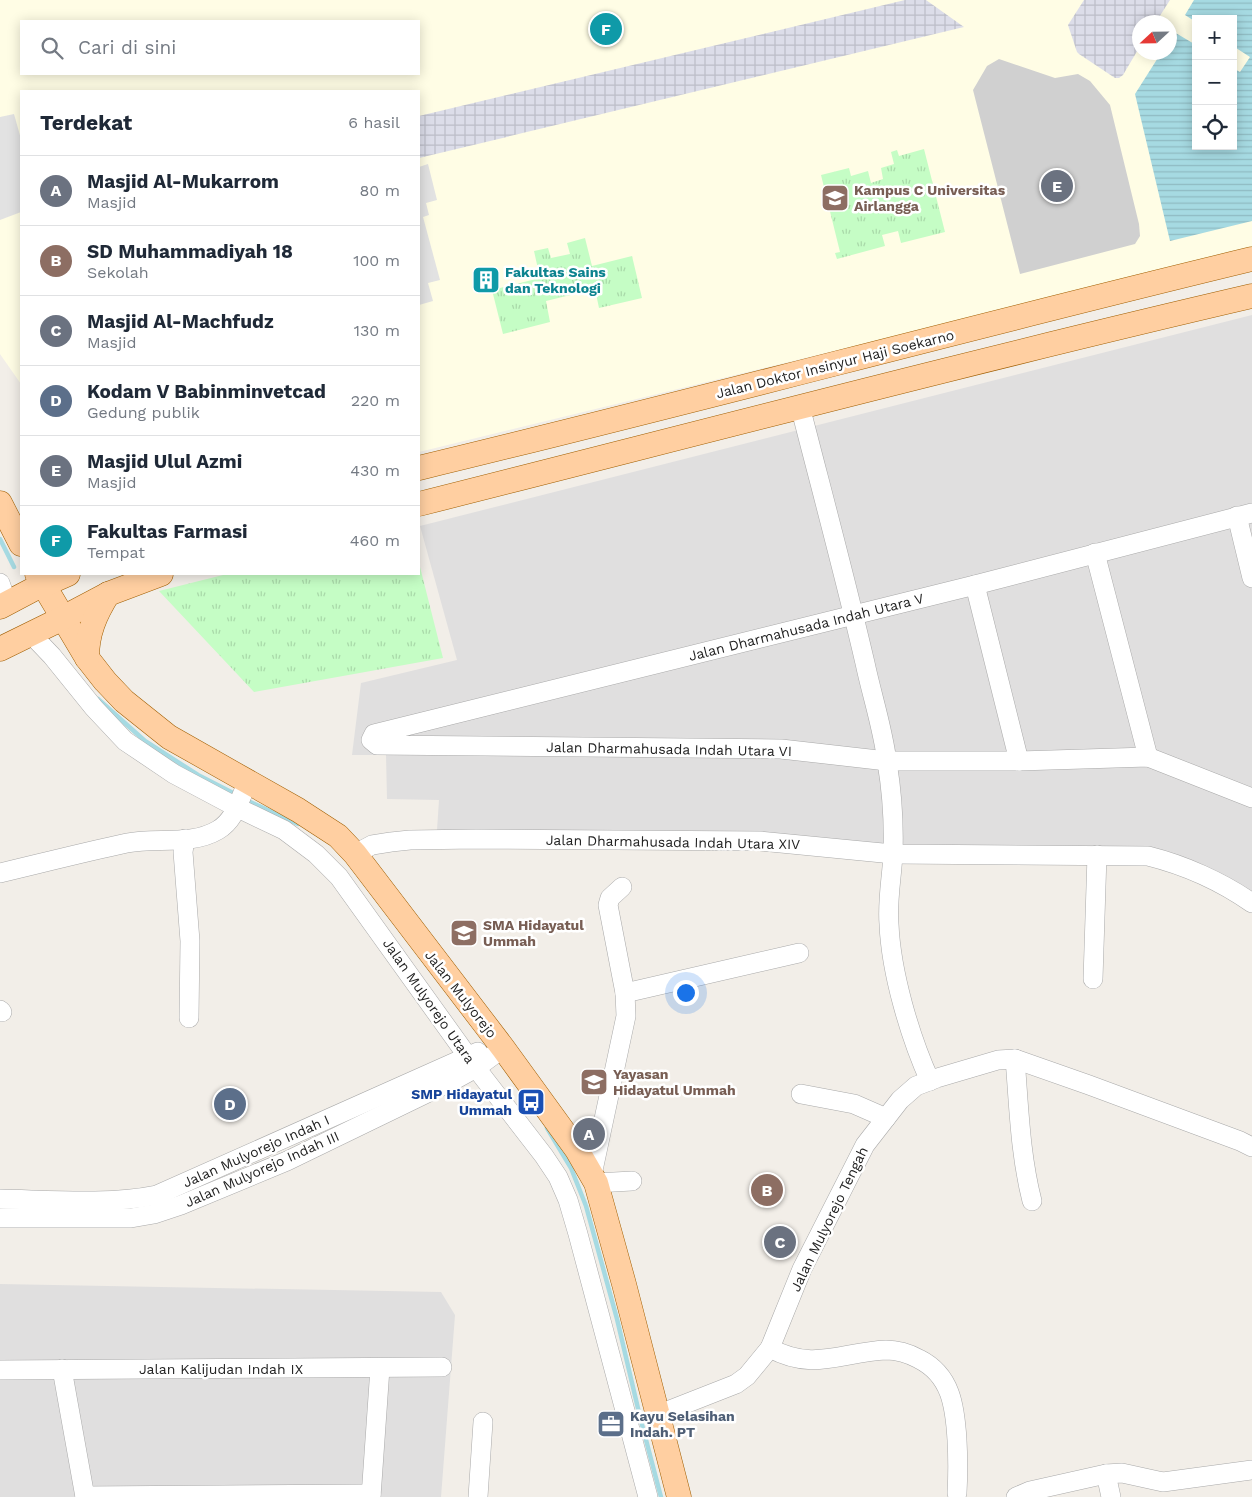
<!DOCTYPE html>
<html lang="id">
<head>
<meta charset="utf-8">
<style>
	body { margin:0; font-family:"Work Sans",sans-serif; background:#f2f2f3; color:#1f2937 }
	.controls { position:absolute; right:15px; top:15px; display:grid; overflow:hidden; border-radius:0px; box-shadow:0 2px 12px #0003 }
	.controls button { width:45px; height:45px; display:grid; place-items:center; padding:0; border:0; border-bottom:1px solid #e0e1e3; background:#fff; color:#1f2937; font:25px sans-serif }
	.compass { position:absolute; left:1132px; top:15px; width:45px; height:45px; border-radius:50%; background:#fff; box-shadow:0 2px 12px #0003; rotate:248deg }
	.you { position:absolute; left:685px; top:992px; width:18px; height:18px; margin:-12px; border:4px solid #fff; border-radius:50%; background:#1a73e8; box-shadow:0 0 0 8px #1a73e833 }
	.badge { display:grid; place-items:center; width:32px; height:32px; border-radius:50%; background:#d40011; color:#fff; font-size:16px; font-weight:700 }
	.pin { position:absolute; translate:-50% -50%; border:2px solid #fff; box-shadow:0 1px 5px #0006 }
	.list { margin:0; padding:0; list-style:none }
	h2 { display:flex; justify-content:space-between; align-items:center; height:65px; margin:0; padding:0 20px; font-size:21px }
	h2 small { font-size:16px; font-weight:400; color:#747a83 }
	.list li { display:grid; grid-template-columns:32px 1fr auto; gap:15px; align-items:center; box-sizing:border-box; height:70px; padding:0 20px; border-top:1px solid #e0e1e3 }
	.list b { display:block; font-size:19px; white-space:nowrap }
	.list p { margin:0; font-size:16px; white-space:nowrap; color:#747a83 }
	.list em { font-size:16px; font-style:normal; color:#747a83 }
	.icon { flex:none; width:28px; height:28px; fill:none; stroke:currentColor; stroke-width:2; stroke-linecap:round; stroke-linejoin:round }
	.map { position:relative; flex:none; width:1252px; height:1497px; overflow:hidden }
	.search { position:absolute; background:#fff; box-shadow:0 2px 12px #0003; left:20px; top:20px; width:400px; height:55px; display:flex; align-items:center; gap:12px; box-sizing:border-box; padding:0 18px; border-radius:0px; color:#747a83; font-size:19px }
	.panel { position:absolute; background:#fff; box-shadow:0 2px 12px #0003; left:20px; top:90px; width:400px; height:485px; border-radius:0px }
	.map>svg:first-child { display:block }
	.residential { fill:#e0dfdf }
	.education { fill:#fffde5; fill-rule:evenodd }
	.religious { fill:#d0d0d0 }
	.park { fill:url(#park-tufts) }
	.parking { fill:#e2e2e2 }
	.plaza { fill:url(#plaza-grid) }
	.water { fill:url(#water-rules) }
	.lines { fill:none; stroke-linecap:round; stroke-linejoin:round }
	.stream { stroke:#a6dae2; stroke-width:4.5 }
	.minor-casing { stroke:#a9a9a9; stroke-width:20 }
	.major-casing { stroke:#a05e00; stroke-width:25 }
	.minor { stroke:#fff; stroke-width:19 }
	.major { stroke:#ffcfa1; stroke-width:24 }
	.labels { text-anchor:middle; stroke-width:5; stroke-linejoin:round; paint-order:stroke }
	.education-label { font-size:14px; font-weight:bold; fill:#785e54; stroke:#fff; text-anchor:start }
	.culture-label { font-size:14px; font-weight:bold; fill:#0d838f; stroke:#fff; text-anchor:start }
	.street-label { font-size:14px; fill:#222; stroke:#fff }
	.transit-label { font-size:14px; font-weight:bold; fill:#164399; stroke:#fff; text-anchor:end }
	.service-label { font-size:14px; font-weight:bold; fill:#4e5e75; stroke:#fff; text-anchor:start }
</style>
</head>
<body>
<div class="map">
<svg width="1252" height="1497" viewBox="0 0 1252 1497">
	<defs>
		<pattern id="park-tufts" width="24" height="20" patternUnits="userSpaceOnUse" patternTransform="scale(1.25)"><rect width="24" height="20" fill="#c5fdc5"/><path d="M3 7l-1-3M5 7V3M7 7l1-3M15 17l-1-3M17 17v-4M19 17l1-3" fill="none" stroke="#a9d9a9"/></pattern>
		<pattern id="plaza-grid" width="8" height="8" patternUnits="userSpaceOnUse" patternTransform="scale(1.25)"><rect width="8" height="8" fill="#dcdde9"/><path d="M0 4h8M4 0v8" fill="none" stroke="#bcbdc8"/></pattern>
		<pattern id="water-rules" width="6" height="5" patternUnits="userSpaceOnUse" patternTransform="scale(1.25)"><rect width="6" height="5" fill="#a6dae2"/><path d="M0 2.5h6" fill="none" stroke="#8fbbc2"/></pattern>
	</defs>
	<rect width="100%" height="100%" fill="#f2eee8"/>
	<!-- residential -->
	<g class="residential">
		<path d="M 1252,315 L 1252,894 L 1152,850 L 886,848 L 741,836 L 437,830 L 439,800 L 387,799 L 386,755 L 352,755 L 361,683 L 457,660 L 420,526 Z"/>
		<path d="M 0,1284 L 441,1292 L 455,1315 L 441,1497 L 0,1497 Z"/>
	</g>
	<!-- education -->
	<path class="education" d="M 0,0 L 1252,0 L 1252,249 L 419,452 L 419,91 L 21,91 L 21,384 L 0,354 ZM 1196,19 L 1233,19 L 1233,146 L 1196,146 ZM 21,21 L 419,21 L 419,74 L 21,74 ZM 1140,22 L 1170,22 L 1170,52 L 1140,52 Z"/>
	<!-- religious -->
	<path class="religious" d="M 999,59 L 1055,78 L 1078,74 L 1090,81 L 1110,105 L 1139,224 L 1140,236 L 1135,244 L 1020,274 L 973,90 L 987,66 Z"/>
	<!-- park -->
	<g class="park">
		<path d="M 924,149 L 945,232 L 901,243 L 898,231 L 882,235 L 885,246 L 837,259 L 835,253 L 840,252 L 821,175 L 849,168 L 851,176 L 868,171 L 871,183 L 883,179 L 881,168 L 894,164 L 891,152 L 897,150 L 899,156 Z"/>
		<path d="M 585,238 L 592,266 L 632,256 L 642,298 L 599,308 L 595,289 L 546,301 L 550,322 L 503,334 L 492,290 L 540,278 L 534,251 L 548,248 L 551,258 L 570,254 L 567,243 Z"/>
		<path d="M 419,563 L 443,658 L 254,692 L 159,591 L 227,574 L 419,574 Z"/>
	</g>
	<!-- parking -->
	<g class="parking">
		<path d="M 14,114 L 21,139 L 21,212 L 0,220 L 0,117 Z"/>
		<path d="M 428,164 L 437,200 L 426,203 L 429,215 L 423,217 L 440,280 L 428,283 L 433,301 L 419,305 L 419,167 Z"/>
	</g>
	<!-- plaza -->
	<g class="plaza">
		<path d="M 905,0 L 926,0 L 964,27 L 419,158 L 419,116 Z"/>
		<path d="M 1084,0 L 1170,0 L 1156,22 L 1140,22 L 1139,48 L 1123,75 L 1119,78 L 1115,78 L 1079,54 L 1077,52 L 1068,25 Z"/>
	</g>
	<!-- water -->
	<path class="water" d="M 1194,0 L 1252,0 L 1252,221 L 1170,241 L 1135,94 L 1161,53 L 1170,52 L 1170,39 L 1174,32 L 1196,45 L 1196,146 L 1233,146 L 1233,68 L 1240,72 L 1250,57 L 1233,46 L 1233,19 L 1196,19 L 1196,22 L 1185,15 Z"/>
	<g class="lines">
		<!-- stream -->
		<g class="stream">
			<path d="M 0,539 L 14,567"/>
			<path d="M 98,699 L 145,741 L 198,775 L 237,795"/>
			<path d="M 246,800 L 298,824"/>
			<path d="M 547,1128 L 571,1168 L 586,1206 L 617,1319 L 640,1417 L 661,1497"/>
		</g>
		<defs>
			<g id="minor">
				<path d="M 800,406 C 822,492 845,577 865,663 C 872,696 883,729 887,762 C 892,792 894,823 893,853 C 892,877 887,900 889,924 C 891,973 910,1037 930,1081"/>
				<path d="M 1252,513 L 975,585 L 374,734 L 371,740 L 377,745 L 781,749 L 887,761 L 1019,761 L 1148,757 L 1252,798"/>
				<path d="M 1237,516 L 1252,578"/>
				<path d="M 1095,553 L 1148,757"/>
				<path d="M 0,583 L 7,603"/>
				<path d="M 975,585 L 1019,761"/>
				<path d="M 31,634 L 52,656 L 94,708 L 125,741 L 174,774 L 238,808 L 284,830 L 316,854 L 339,877 L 476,1068 L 544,1156 L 558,1177 L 568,1200 L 578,1234 L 648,1497"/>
				<path d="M 185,839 L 183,852 L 190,941 L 189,1018"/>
				<path d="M 355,854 L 372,845 L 391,842 L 410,840 L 476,839 L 760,841 L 893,854 L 1148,856 C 1184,865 1222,882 1252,903"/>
				<path d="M 0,873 C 42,863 85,852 127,843 C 156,837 191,846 218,830 C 236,819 239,799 248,782"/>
				<path d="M 1093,979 L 1097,855"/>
				<path d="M 625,993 L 799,953"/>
				<path d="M 0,1010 L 2,1012 L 0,1012"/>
				<path d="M 1015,1059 C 1019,1107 1020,1154 1032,1201"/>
				<path d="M 801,1094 L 854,1104 L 886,1118"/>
				<path d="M 592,1175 L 626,1016 L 625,993 L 608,905 L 610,898 L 622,887"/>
				<path d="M 596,1183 L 632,1181"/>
				<path d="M 0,1199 C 50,1200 108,1205 157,1195 L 478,1052"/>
				<path d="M 0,1218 L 131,1218 L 154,1214 L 181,1205 L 287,1161 L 456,1079 L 476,1068 L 503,1048"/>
				<path d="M 770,1348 C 813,1372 842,1352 886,1350 C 897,1350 908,1353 919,1359 C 951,1375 955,1406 957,1440 C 958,1458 958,1475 957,1493"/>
				<path d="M 62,1369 L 85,1497"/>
				<path d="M 0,1370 L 442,1367"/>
				<path d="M 657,1415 L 736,1384 L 747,1376 L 770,1348 L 802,1269 L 865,1145 L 900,1100 L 916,1086 L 937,1078 L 998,1060 L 1015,1059 L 1089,1085 L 1240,1141 L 1252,1147"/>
				<path d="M 1106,1474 L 1111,1497"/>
				<path d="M 85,1496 L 371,1494"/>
				<path d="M 371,1497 L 380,1368"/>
				<path d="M 478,1497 L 483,1422"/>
				<path d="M 1016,1497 L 1030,1491 L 1106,1474 L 1122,1473 L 1163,1482 L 1252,1470"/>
			</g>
			<g id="major">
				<path d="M 419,468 C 697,401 974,326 1252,259"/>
				<path d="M 0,503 L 21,544"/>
				<path d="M 419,504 C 696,434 973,361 1252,296"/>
				<path d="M 37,574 L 87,658 L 105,681 L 124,701 L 169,737 L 298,810 L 338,836 L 355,854 L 503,1048 L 577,1150 L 596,1183 L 624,1284 L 679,1497"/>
				<path d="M 0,607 L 34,589 L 68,574"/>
				<path d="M 0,649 L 55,622 L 108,594 L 161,574"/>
				<path d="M 87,658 C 87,633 95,615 108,594"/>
			</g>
		</defs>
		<!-- minor casing -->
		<use href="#minor" class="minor-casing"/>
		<!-- major casing -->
		<use href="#major" class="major-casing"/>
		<!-- minor -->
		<use href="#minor" class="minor"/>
		<!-- major -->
		<use href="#major" class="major"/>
	</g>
	<!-- icons -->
	<defs>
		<symbol id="university-square" viewBox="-11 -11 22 22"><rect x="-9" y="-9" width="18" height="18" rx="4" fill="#8d6e63" stroke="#fff"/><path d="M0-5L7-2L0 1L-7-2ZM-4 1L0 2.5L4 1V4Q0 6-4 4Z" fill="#fff"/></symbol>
		<symbol id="building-square" viewBox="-11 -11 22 22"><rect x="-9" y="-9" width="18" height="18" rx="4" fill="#0f9aa8" stroke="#fff"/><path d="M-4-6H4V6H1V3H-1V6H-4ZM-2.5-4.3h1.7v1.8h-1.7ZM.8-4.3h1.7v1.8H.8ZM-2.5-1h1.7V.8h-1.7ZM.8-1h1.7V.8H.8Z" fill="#fff"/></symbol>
		<symbol id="school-square" viewBox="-11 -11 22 22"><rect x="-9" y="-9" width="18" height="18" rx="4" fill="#8d6e63" stroke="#fff"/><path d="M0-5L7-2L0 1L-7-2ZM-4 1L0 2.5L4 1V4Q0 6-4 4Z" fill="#fff"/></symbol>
		<symbol id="bus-square" viewBox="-11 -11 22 22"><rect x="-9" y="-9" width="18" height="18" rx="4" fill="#1a4fb4" stroke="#fff"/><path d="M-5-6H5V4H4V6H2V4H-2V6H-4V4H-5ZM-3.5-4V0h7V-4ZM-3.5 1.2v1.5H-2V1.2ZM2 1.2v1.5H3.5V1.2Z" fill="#fff"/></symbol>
		<symbol id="office-square" viewBox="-11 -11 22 22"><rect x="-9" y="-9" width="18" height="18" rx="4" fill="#5c6f8a" stroke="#fff"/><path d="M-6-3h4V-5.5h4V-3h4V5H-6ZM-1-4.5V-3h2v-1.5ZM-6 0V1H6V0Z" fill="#fff"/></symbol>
	</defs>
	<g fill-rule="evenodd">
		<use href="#university-square" x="819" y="182" width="32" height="32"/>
		<use href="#building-square" x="470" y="264" width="32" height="32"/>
		<use href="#school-square" x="448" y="917" width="32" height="32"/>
		<use href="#school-square" x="578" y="1066" width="32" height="32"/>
		<use href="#bus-square" x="515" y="1086" width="32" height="32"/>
		<use href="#office-square" x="595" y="1408" width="32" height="32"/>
	</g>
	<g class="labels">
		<!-- education labels -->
		<g class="education-label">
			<text x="854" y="195">Kampus C Universitas<tspan x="854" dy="16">Airlangga</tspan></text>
			<text x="483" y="930">SMA Hidayatul<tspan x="483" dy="16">Ummah</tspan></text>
			<text x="613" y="1079">Yayasan<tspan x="613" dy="16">Hidayatul Ummah</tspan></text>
		</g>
		<!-- culture labels -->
		<g class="culture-label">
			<text x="505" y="277">Fakultas Sains<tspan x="505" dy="16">dan Teknologi</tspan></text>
		</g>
		<!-- street labels -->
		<g class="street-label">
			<text transform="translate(835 364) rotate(-14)" y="5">Jalan Doktor Insinyur Haji Soekarno</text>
			<text transform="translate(806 627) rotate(-14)" y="5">Jalan Dharmahusada Indah Utara V</text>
			<text transform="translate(669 749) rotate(1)" y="5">Jalan Dharmahusada Indah Utara VI</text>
			<text transform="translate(673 842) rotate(1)" y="5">Jalan Dharmahusada Indah Utara XIV</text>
			<text transform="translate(461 994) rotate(52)" y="5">Jalan Mulyorejo</text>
			<text transform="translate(429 1001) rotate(55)" y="5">Jalan Mulyorejo Utara</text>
			<text transform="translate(256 1151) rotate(-24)" y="5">Jalan Mulyorejo Indah I</text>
			<text transform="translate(262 1169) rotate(-24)" y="5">Jalan Mulyorejo Indah III</text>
			<text transform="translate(829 1219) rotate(-64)" y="5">Jalan Mulyorejo Tengah</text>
			<text x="221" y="1374">Jalan Kalijudan Indah IX</text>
		</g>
		<!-- transit labels -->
		<g class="transit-label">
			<text x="512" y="1099">SMP Hidayatul<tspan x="512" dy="16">Ummah</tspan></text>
		</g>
		<!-- service labels -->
		<g class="service-label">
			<text x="630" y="1421">Kayu Selasihan<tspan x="630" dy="16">Indah. PT</tspan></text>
		</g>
	</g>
</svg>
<div class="controls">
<button>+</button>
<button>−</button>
<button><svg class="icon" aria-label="locate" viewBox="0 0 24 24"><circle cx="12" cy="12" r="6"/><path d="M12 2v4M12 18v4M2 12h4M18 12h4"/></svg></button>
</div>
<svg class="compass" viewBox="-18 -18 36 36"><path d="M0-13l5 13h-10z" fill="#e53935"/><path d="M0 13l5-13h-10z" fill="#747a83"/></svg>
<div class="you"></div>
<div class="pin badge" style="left:589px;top:1134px;background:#6b7280">A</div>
<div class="pin badge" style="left:767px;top:1190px;background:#8d6e63">B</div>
<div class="pin badge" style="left:780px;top:1242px;background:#6b7280">C</div>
<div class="pin badge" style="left:230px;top:1104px;background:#5c6f8a">D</div>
<div class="pin badge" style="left:1057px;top:186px;background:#6b7280">E</div>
<div class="pin badge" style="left:606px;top:29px;background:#0f9aa8">F</div>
<div class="search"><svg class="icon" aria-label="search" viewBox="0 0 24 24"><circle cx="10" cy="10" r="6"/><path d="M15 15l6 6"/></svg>Cari di sini</div>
<section class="panel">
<h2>Terdekat<small>6 hasil</small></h2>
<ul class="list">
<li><span class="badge" style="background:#6b7280">A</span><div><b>Masjid Al-Mukarrom</b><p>Masjid</p></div><em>80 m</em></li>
<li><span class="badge" style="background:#8d6e63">B</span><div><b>SD Muhammadiyah 18</b><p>Sekolah</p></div><em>100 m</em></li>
<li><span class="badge" style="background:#6b7280">C</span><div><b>Masjid Al-Machfudz</b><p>Masjid</p></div><em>130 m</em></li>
<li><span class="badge" style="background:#5c6f8a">D</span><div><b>Kodam V Babinminvetcad</b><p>Gedung publik</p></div><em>220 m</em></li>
<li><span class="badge" style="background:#6b7280">E</span><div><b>Masjid Ulul Azmi</b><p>Masjid</p></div><em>430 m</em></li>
<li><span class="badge" style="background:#0f9aa8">F</span><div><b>Fakultas Farmasi</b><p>Tempat</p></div><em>460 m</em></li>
</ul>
</section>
</div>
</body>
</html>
